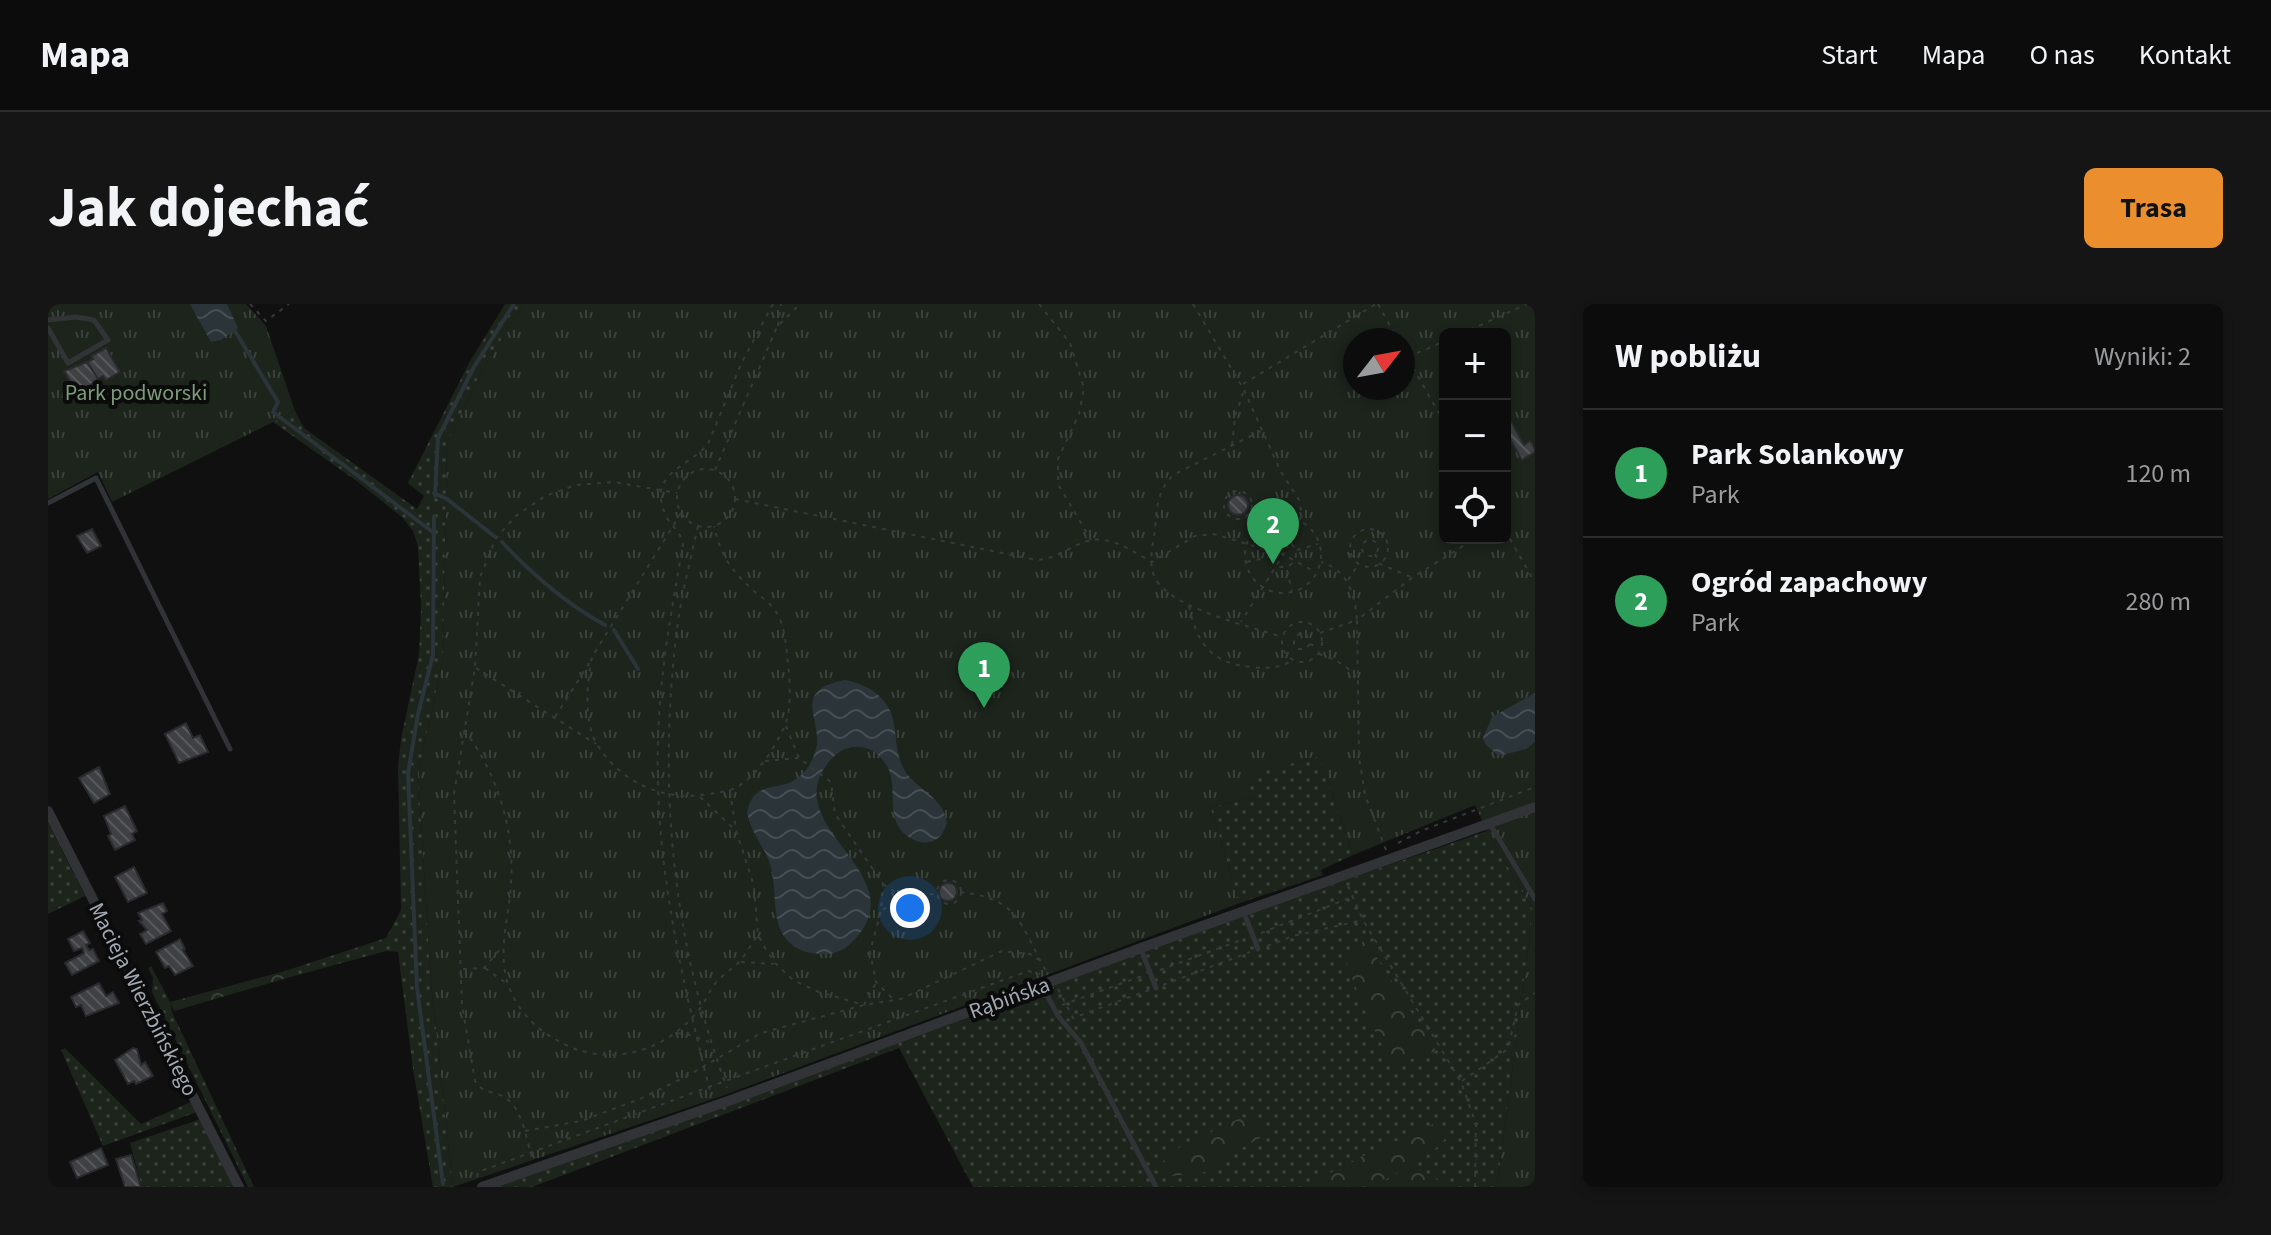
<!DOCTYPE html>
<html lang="pl">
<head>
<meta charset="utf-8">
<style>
	body { margin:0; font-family:"Source Sans 3",sans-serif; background:#151516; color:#f1f3f6 }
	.controls { position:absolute; right:24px; top:24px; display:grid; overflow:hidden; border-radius:12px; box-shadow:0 4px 12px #0003 }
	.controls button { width:72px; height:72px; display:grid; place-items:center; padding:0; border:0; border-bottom:2px solid #2c2c2e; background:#0c0c0d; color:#f1f3f6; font:40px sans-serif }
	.compass { position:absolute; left:1295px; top:24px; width:72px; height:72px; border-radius:50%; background:#0c0c0d; box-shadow:0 4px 12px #0003; rotate:59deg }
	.you { position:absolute; left:862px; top:604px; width:28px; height:28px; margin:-20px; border:6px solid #fff; border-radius:50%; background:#1a73e8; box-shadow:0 0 0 12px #1a73e833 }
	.badge { display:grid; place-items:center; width:52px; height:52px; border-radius:50%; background:#eb8f2e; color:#fff; font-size:26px; font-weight:700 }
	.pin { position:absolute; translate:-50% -66px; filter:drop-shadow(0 2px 4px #0008) }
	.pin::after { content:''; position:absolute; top:42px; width:28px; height:24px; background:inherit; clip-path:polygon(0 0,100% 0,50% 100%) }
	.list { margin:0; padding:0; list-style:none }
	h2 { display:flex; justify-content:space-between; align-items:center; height:104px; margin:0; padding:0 32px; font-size:34px }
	h2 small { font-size:26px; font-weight:400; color:#9a9b9d }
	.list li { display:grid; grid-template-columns:52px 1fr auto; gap:24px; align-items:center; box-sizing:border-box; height:128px; padding:0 32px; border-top:2px solid #2c2c2e }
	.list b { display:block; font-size:30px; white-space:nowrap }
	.list p { margin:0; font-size:26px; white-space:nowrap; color:#9a9b9d }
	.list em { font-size:26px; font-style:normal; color:#9a9b9d }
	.icon { flex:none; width:44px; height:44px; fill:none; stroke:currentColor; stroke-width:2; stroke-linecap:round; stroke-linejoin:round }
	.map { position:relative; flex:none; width:1487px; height:883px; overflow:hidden; border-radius:12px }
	header { display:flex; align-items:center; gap:48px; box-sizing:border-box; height:112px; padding:0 40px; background:#0c0c0d; border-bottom:2px solid #2c2c2e }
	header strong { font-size:38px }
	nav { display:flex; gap:44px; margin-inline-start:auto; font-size:28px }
	.intro { display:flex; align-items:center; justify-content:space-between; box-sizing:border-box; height:192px; padding:0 48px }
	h1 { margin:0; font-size:56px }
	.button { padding:20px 36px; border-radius:12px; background:#eb8f2e; color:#111; font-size:28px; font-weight:700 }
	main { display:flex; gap:48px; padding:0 48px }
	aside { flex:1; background:#0c0c0d; border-radius:12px; box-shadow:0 4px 12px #0003 }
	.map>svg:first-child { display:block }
	.grass { fill:url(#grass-dots) }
	.forest { fill:url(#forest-crowns) }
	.park { fill:url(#park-tufts); fill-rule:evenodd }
	.water { fill:url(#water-waves) }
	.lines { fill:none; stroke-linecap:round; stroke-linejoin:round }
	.stream { stroke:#2a3439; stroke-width:4 }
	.building { fill:url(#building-back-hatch); stroke:#2a2a2d; stroke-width:2 }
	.path { stroke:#373a3d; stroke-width:2; stroke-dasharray:4 6; stroke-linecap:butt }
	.service { stroke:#313336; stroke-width:5 }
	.minor { stroke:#313336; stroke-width:10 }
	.labels { text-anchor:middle; stroke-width:8; stroke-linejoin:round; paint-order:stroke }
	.park-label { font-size:22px; fill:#7c9c79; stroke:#0b0b0c }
	.street-label { font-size:22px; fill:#a1a9b2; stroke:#0b0b0c }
</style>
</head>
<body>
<header>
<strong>Mapa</strong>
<nav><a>Start</a><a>Mapa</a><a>O nas</a><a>Kontakt</a></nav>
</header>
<div class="intro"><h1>Jak dojechać</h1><a class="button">Trasa</a></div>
<main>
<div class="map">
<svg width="1487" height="883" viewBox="0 0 1487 883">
	<defs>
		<pattern id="grass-dots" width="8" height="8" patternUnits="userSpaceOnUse" patternTransform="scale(2)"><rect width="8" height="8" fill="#1c241c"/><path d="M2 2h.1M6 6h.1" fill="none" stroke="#3a413b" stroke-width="1.8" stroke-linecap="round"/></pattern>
		<pattern id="forest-crowns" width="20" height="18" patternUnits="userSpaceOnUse" patternTransform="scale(2)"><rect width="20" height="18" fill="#1c241c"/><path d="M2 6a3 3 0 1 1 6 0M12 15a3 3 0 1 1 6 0" fill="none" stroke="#3a413b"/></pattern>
		<pattern id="park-tufts" width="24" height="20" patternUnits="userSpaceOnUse" patternTransform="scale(2)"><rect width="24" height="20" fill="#1c241c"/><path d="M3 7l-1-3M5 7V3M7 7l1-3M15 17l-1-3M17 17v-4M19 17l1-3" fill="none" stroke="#3a413b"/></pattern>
		<pattern id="water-waves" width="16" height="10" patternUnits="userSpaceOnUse" patternTransform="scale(2)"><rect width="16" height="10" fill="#2a3439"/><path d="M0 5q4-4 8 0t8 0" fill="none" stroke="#464f53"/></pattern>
		<pattern id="building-back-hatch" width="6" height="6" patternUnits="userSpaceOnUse" patternTransform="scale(2)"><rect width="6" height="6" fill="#3f4044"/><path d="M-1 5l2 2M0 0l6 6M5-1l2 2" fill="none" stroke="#58595d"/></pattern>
	</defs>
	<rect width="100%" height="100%" fill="#101011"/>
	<!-- grass -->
	<g class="grass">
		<path d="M 457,0 L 475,0 L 431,72 L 399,140 L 395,355 L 370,470 L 383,678 L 405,883 L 385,883 L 365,765 L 350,648 L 338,647 L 239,674 L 237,667 L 338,634 L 353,606 L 350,462 L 353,435 L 371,350 L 373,305 L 370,242 L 365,227 L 355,214 L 310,178 L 225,118 L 247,107 L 256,124 L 369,205 L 376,192 L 360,179 L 421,59 Z"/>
		<path d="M 1272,452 L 1305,551 L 1273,566 L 1275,571 L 1192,599 L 1162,503 L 1204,494 L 1198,471 Z"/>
		<path d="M 0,519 L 37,592 L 0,610 Z"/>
		<path d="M 1439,527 L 1485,606 L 1449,883 L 925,883 L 851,744 L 484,883 L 442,883 L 1145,629 Z"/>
		<path d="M 103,662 L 122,698 L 124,708 L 206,883 L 200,883 L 104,688 L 105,674 L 100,664 Z"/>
		<path d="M 17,744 L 93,820 L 143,798 L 149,808 L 55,842 L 13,746 Z"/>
		<path d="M 153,815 L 187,883 L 94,883 L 82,839 Z"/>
	</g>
	<!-- forest -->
	<g class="forest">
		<path d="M 1317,635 L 1388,747 L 1344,761 L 1316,705 L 1298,658 Z"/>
		<path d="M 237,667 L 239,674 L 126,707 L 122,698 Z"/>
		<path d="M 1192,814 L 1210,815 L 1217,831 L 1180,852 L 1158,868 L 1116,873 L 1107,865 L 1128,845 Z"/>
		<path d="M 1388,819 L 1402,827 C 1394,848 1341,875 1319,882 C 1303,883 1279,883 1262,883 L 1291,863 Z"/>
		<path d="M 1371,864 L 1400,883 L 1326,883 L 1358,866 Z"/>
	</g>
	<!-- park -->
	<g class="park">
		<path d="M 0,0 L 198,0 L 218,22 L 247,107 L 64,198 L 50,168 L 0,195 Z"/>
		<path d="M 475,0 L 1487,0 L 1487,883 L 1449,883 L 1485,606 L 1439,527 L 1427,501 L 1305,551 L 1272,452 L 1199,471 L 1204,494 L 1162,503 L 1192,599 L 674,792 L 405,883 L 383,678 L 370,470 L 395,355 L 399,140 L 431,72 ZM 1397,30 L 1457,30 L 1457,234 L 1397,234 ZM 1307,36 L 1355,36 L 1355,84 L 1307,84 Z"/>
	</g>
	<!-- water -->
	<g class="water">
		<path d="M 142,0 L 179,0 L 190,24 L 173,36 L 163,38 Z"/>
		<path d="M 797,376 C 812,379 825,384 835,396 C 853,416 843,444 857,467 C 869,486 896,493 899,519 C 896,527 893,534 885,537 C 877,540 869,538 862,534 C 834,516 852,485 839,462 C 833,452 823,443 810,443 C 798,442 787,449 780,459 C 729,524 868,569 807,635 C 799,644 788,651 776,650 C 761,650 748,647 738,635 C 722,615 730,583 722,560 C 717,543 697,521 700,505 C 706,477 731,487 748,475 C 756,470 763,460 766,451 C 780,420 738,387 797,376 Z"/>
		<path d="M 1487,389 L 1487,438 L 1478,445 L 1451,452 L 1438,441 L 1435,434 L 1444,413 Z"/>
	</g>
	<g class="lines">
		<!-- stream -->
		<g class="stream">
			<path d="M 187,27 L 230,98 L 225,108 L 386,229"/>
			<path d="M 386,189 L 399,195 L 446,232"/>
			<path d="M 387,192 L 390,134 L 426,63 L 466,0"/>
			<path d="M 386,212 L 385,351 L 370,410 L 360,469 L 369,684 L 395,880"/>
			<path d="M 454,238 C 485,271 517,299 557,321"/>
			<path d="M 566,326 L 590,365"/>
		</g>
	</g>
	<!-- building -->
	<g class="building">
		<path d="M 58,44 L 72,68 L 58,76 L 55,72 L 50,75 L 39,58 L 45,55 L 43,52 Z"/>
		<path d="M 39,58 L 50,75 L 30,91 L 16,67 Z"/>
		<path d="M 1464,119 L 1476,141 L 1482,137 L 1487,145 L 1487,148 L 1474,156 L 1457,126 L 1457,122 Z"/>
		<circle cx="1190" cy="201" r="10"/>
		<path d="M 44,225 L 53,242 L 39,249 L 29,232 Z"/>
		<path d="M 138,419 L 145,434 L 152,431 L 160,448 L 131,459 L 117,430 Z"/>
		<path d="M 51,463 L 62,490 L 46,499 L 31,474 Z"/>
		<path d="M 77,502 L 89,527 L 84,530 L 87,536 L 67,546 L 60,532 L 63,530 L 56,512 Z"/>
		<path d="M 86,563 L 99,589 L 80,598 L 67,573 Z"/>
		<circle cx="900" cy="588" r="9"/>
		<path d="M 115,599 L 119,607 L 114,610 L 123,627 L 98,640 L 92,630 L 99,626 L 91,617 L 94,616 L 90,609 Z"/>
		<path d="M 35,627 L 42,639 L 38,641 L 41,646 L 45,645 L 51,657 L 24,671 L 17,659 L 36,649 L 34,644 L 26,647 L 20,635 Z"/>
		<path d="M 132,635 L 137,645 L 135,646 L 145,662 L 127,671 L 121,662 L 117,664 L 108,648 Z"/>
		<path d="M 51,679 L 58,692 L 65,688 L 71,699 L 38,712 L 33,701 L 28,703 L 23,693 Z"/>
		<path d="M 85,744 L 89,745 L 93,761 L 97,758 L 105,772 L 88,780 L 86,777 L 80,780 L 67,756 Z"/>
		<path d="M 53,844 L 60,861 L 29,874 L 22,858 Z"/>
		<path d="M 83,851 L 93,883 L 77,883 L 68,855 Z"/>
	</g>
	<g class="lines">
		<!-- path -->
		<g class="path">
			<path d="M 202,0 L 218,17 L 241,0"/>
			<path d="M 725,0 L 693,60 L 660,140 C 641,163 598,169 618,212 C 623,222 633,228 635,240 C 625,298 614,356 611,415 C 603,541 631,663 661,783 L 980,667 L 992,670"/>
			<path d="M 991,0 L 1022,39 L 1036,84 L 1031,110 L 1010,155 L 1010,180 L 1043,236"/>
			<path d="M 1145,0 L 1196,86 L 1233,168 L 1251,196 L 1254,211 L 1235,251 L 1193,318"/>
			<path d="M 1330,0 L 1350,36"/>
			<path d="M 730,22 L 733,0"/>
			<path d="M 1413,30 L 1479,0"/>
			<path d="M 1355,46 L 1397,120"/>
			<path d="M 1360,53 L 1397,37"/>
			<path d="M 1195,80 L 1328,0"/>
			<path d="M 1213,127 L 1127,170 C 1109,185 1109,203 1107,226 C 1105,239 1101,256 1105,269 C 1114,303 1203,322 1234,333"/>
			<path d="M 1184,141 L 1187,113 L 1195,89"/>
			<circle cx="658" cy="194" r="29"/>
			<path d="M 667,166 L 729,23 L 752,0"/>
			<circle cx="1190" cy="201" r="14"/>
			<path d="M 687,195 L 989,256 C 1012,254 1026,239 1044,236 C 1066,233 1085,248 1104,258 L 1147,232 L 1166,230 L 1222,247"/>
			<path d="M 633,209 L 544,353 C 539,378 535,419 550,442 C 576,482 621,499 666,489 C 674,488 682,487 689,483 C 709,472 728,442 737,421 C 745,402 741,370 739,349 C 737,335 736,320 728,308 C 724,300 713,293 706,287 C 683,266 673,253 666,222"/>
			<path d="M 1200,213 L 1225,241"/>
			<circle cx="1235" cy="251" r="38"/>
			<path d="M 650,222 C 643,253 635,285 630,317 C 609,476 623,633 679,784"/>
			<circle cx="1321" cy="244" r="19"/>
			<path d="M 1457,226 L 1487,279"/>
			<circle cx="1322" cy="244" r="8"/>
			<circle cx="1235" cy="250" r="13"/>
			<path d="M 1224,244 L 1267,268"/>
			<path d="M 1249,246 L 1270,240"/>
			<path d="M 1327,250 L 1332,260 L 1363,273"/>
			<path d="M 1199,258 L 1220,253"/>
			<path d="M 1239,266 L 1244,287"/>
			<path d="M 1300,276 L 1310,261"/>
			<path d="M 1141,302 C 1149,340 1163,359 1203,363 C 1220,365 1230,364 1246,356"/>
			<circle cx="1254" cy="338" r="20"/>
			<path d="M 1272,329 L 1309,316 C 1307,291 1300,266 1273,258"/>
			<path d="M 1262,340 L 1257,345 L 1250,345 L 1246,340 L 1246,334 L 1251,330 L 1259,331 L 1262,340 L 1271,344"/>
			<path d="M 1271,350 C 1286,355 1299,361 1309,374"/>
			<path d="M 428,364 L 548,440"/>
			<path d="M 507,413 L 542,358"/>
			<path d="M 738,422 L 751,454 L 783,478 L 787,510 L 835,580 L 833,607 L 822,648 L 828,678 L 845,695"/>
			<path d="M 416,426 C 449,468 467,526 463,580 C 461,614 450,643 459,677 C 467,705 488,726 514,739 C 561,764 617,748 650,707 C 657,699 660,689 666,681 C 674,671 685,665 693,656 C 699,648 704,639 710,631"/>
			<path d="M 717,457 L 750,454"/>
			<path d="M 682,487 L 688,526 L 706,582 L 710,631 L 717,644 L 728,660 L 745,676 L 771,688 L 816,701 L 828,679"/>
			<path d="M 652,493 L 685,524"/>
			<path d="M 1350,539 L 1373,527 L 1487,483"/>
			<path d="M 1338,546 L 1317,491 L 1311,453 L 1309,316 L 1365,273 L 1428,234"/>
			<circle cx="901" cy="588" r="12"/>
			<path d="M 835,580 L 852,591 L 888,590"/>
			<path d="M 1300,582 L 1315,616 L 1413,778 L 1428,820 L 1427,883"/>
			<path d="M 912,588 C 973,595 971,620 998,667"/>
			<path d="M 835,606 L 851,592"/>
			<path d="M 1213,629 L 1304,593"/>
			<path d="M 1219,642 L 1245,632 L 1315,616"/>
			<path d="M 693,658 L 726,660"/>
			<path d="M 437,664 L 458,679"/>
			<path d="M 415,665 L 436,664 L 454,643"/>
			<path d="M 1112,666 L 1196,635"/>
			<path d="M 1115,681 L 1202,648"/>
			<path d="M 1010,685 L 1025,714 L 1101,686"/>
			<path d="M 1014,701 L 1094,672"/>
			<path d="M 629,729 L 639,730 L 661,738"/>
			<path d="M 1414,777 L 1460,745 L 1470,701 L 1487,689"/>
			<path d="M 477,827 L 533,817 L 592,795 L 641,771 L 713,729 L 816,701 L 853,695 L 954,647 L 982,650 L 991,656"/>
			<path d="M 484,853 C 478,835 475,807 459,795 C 448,786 435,791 427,777 L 414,701 L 406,490 L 427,363 L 432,273 L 448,234 L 468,212 L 497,192 L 528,181 L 566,178 L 629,189"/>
			<path d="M 429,873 L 430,868 L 661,783 L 663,789"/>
		</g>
		<!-- service -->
		<g class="service">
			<path d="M 0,16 L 28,13 L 46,16 L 60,36 L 20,59 L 0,24"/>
			<path d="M 0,199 L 48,174 L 182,445"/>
			<path d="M 1442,520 L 1487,595"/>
			<path d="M 1196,609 L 1210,645"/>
			<path d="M 1093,645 L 1108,684"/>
			<path d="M 994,681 L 1010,712 L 1033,739 L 1108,883"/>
		</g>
		<!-- minor -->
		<g class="minor">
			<path d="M 0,507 L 191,883"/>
			<path d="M 434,883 L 683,796 L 1093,644 L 1487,503"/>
		</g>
	</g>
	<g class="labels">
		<!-- park labels -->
		<g class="park-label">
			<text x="88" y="96">Park podworski</text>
		</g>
		<!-- street labels -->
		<g class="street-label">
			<text transform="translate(961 693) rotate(-20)" y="8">Rąbińska</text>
			<text transform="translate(96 695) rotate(63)" y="8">Macieja Wierzbińskiego</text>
		</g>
	</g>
</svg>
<div class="controls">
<button>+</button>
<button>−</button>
<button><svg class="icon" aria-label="locate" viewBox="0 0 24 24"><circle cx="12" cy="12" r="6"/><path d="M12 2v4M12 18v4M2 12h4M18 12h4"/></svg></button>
</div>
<svg class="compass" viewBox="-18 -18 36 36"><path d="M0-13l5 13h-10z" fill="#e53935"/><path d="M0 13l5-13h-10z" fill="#9a9b9d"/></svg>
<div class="you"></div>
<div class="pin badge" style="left:936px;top:404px;background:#2e9e5b">1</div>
<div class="pin badge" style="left:1225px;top:260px;background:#2e9e5b">2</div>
</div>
<aside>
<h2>W pobliżu<small>Wyniki: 2</small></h2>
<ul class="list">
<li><span class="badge" style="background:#2e9e5b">1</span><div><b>Park Solankowy</b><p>Park</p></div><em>120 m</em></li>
<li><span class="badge" style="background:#2e9e5b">2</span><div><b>Ogród zapachowy</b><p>Park</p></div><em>280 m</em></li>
</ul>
</aside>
</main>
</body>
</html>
